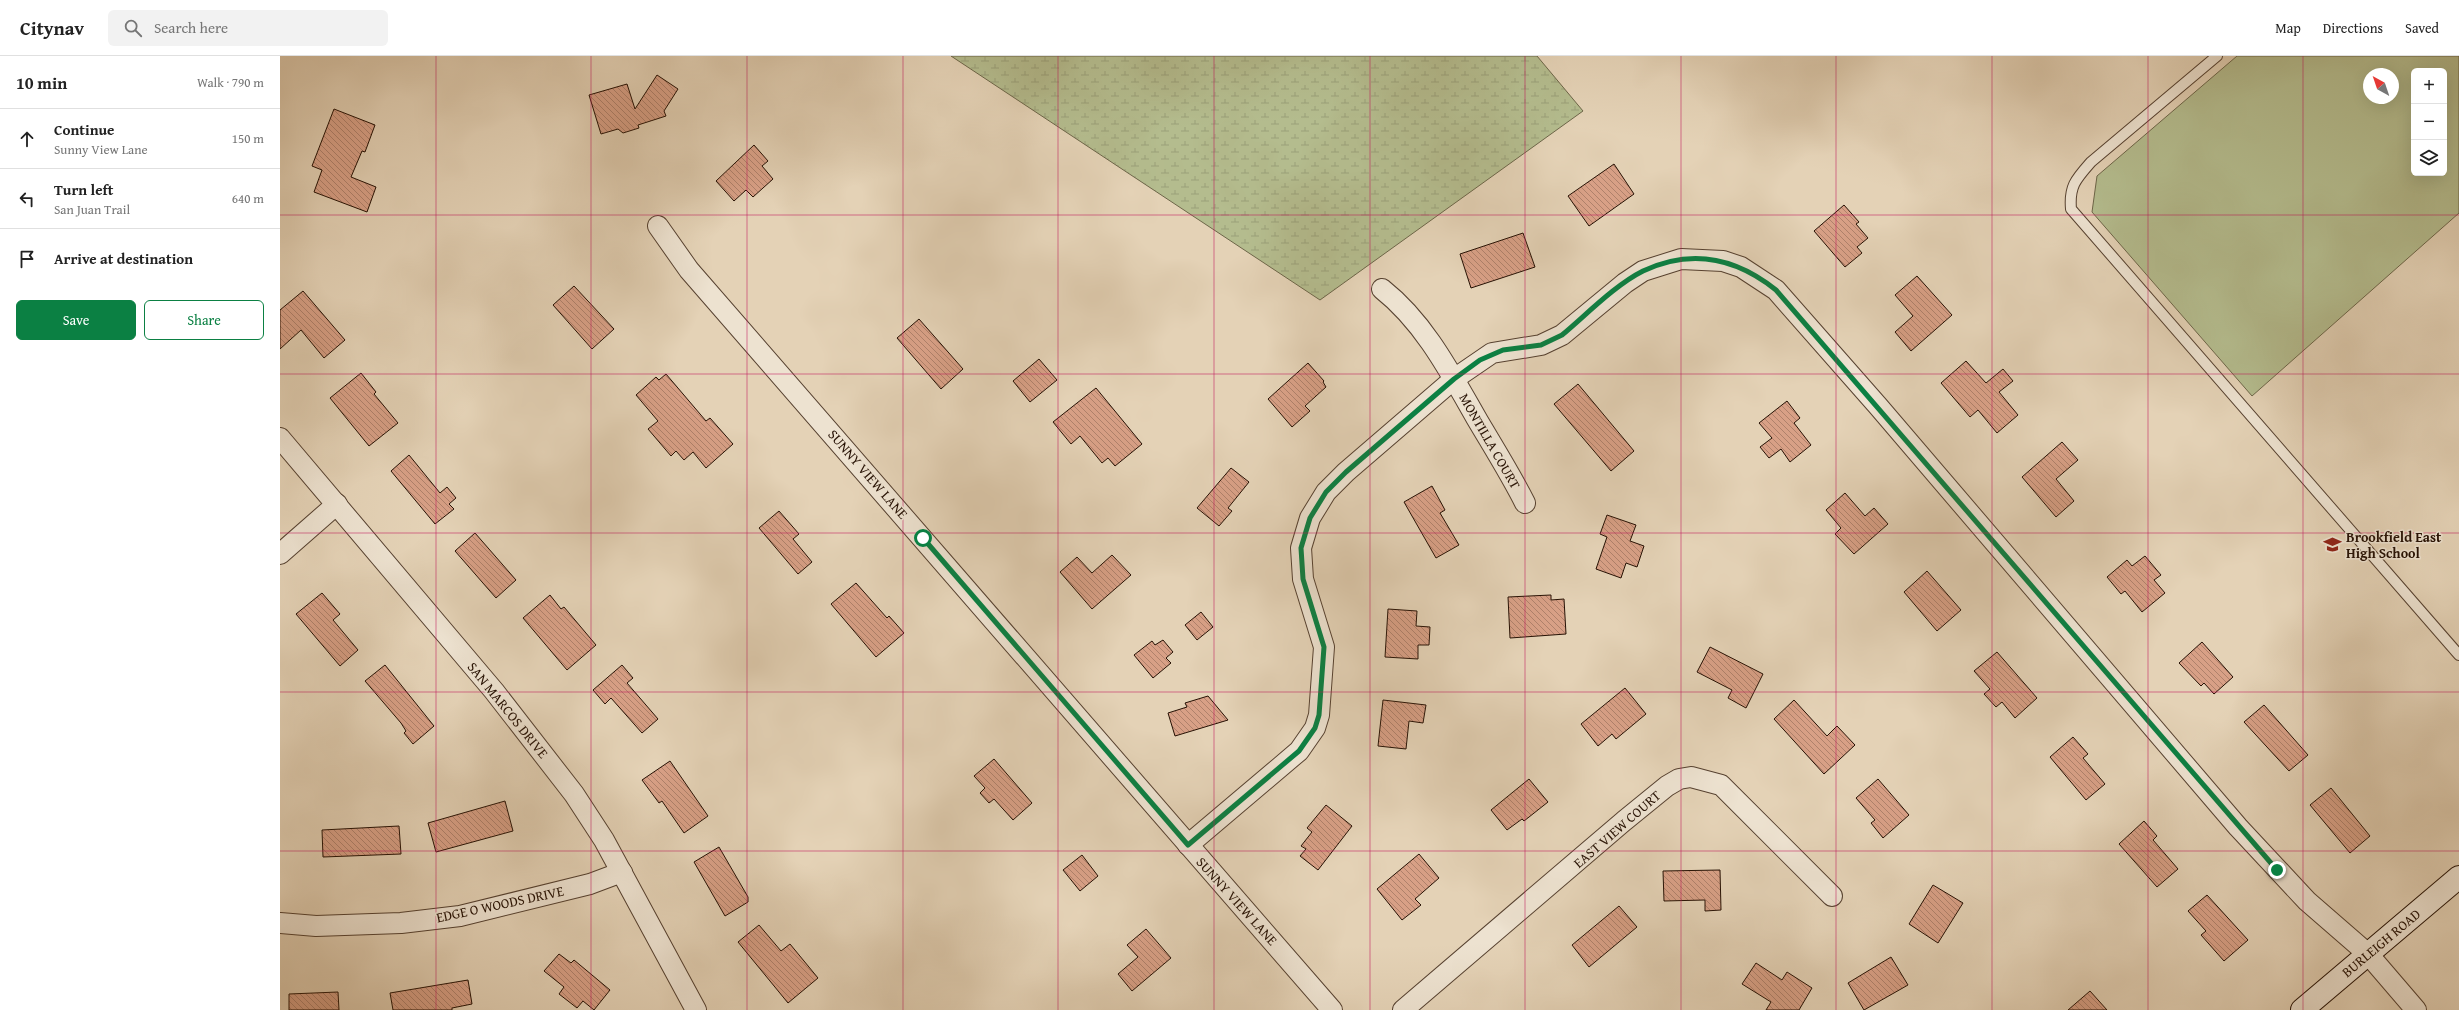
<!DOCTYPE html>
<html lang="en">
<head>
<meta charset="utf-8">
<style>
	body { margin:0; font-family:"Gentium Book Plus",serif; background:#f2f2f2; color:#222 }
	.controls { position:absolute; right:12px; top:12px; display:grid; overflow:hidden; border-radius:6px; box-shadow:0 4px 16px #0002 }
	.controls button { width:36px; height:36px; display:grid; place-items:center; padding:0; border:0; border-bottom:1px solid #e0e0e0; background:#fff; color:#222; font:20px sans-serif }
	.compass { position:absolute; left:2083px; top:12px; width:36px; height:36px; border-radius:50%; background:#fff; box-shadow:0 4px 16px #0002; rotate:320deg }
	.stop { position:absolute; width:12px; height:12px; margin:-9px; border:3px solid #0b8043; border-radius:50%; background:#fff }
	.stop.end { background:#0b8043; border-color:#fff; box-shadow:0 1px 4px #0008 }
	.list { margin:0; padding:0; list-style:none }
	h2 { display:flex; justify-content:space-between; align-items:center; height:52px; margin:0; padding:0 16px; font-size:17px }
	h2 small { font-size:13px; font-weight:400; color:#767676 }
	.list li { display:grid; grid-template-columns:26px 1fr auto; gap:12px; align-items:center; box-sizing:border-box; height:60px; padding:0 16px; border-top:1px solid #e0e0e0 }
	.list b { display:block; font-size:15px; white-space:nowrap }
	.list p { margin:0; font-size:13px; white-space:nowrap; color:#767676 }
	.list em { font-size:13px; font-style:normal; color:#767676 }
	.actions { display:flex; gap:8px; padding:12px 16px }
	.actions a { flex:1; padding:9px 0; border:1px solid #0b8043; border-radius:6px; text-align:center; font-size:14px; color:#0b8043 }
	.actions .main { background:#0b8043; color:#fff }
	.icon { flex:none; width:22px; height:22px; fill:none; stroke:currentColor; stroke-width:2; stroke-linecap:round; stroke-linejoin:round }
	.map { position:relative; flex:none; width:2179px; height:954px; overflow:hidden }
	header { display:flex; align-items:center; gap:24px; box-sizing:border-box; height:56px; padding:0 20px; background:#fff; border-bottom:1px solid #e0e0e0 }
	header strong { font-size:19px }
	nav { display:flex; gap:22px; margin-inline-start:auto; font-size:14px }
	.search { width:280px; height:36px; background:#f2f2f2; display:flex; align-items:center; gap:10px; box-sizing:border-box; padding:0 14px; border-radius:6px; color:#767676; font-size:15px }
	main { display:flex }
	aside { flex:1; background:#fff }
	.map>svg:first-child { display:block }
	.wetland { fill:url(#wetland-marsh); stroke:#6d6649 }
	.park { fill:#b4bc8e; stroke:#6d6649; fill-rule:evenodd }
	.building { fill:url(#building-back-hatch); stroke:#261104 }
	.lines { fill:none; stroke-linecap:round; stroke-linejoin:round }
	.lane-casing { stroke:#564130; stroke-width:12 }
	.street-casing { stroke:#564130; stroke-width:22 }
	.secondary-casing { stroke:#261104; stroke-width:24 }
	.lane { stroke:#ede2d0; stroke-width:10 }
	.street { stroke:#ede2d0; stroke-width:20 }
	.secondary { stroke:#ede2d0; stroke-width:22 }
	.route { stroke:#0b8043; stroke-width:5 }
	.grid { fill:none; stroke:#c2185b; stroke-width:1; stroke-opacity:0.55 }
	.labels { text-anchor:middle; stroke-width:3; stroke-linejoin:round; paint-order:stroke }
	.street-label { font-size:14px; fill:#261104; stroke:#ede2d0 }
	.poi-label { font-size:14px; font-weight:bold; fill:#261104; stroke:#ede2d0; text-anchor:start }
</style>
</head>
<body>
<header>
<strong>Citynav</strong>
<div class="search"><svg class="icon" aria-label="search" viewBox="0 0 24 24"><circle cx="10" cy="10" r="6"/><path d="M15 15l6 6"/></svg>Search here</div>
<nav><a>Map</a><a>Directions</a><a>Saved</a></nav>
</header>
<main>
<aside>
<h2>10 min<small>Walk · 790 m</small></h2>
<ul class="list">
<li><svg class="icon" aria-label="ahead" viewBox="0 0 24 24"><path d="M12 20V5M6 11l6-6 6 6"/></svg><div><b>Continue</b><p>Sunny View Lane</p></div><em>150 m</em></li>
<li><svg class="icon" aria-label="left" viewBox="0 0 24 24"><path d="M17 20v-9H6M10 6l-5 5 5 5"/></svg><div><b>Turn left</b><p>San Juan Trail</p></div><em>640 m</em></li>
<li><svg class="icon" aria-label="arrive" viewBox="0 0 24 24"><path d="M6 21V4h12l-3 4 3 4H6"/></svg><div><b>Arrive at destination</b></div></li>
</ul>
<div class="actions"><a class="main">Save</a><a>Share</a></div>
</aside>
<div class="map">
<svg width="2179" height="954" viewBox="0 0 2179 954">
	<defs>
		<pattern id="wetland-marsh" width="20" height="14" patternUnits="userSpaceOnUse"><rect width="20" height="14" fill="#b4bc8e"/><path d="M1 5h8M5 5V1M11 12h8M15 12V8" fill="none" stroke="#9ba179"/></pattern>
		<pattern id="building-back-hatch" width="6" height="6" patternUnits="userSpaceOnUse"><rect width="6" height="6" fill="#d8a086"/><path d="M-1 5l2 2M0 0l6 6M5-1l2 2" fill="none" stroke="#af816b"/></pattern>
	</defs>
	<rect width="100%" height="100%" fill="#e4d2b6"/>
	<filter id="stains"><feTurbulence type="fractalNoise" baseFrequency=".005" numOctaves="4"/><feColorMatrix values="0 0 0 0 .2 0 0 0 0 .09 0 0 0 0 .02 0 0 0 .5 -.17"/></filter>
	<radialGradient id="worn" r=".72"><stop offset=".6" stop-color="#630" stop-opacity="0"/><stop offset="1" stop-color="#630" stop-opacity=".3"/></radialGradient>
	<!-- wetland -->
	<path class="wetland" d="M 671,0 L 1257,0 L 1303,55 L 1040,244 Z"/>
	<!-- park -->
	<path class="park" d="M 1957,0 L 2179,0 L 2179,157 L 1972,340 L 1812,156 L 1817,120 ZM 2134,15 L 2164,15 L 2164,117 L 2134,117 ZM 2089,18 L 2113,18 L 2113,42 L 2089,42 Z"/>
	<!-- building -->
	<g class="building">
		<path d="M 377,19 L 398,33 L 384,55 L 386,60 L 358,69 L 359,72 L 343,77 L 338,73 L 321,78 L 309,39 L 347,28 L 355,53 Z"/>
		<path d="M 54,53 L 95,69 L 85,96 L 82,95 L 71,121 L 96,131 L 87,156 L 34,136 L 42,114 L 32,110 Z"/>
		<path d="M 474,89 L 488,105 L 482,110 L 493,123 L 473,141 L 466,134 L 454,145 L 436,125 Z"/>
		<path d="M 1334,108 L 1354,138 L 1309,170 L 1288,140 Z"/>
		<path d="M 1564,149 L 1579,166 L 1576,168 L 1588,182 L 1577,191 L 1582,197 L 1565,211 L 1534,175 Z"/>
		<path d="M 1243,177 L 1255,211 L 1191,232 L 1180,198 Z"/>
		<path d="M 1637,220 L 1672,259 L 1631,295 L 1615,276 L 1633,260 L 1615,239 Z"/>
		<path d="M 294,230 L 334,273 L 312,293 L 273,249 Z"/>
		<path d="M 23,235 L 65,284 L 44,302 L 21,274 L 0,293 L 0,254 Z"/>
		<path d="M 639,263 L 683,313 L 661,333 L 617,282 Z"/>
		<path d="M 759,303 L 777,324 L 750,346 L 733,325 Z"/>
		<path d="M 1686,305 L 1706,327 L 1723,313 L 1733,325 L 1719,336 L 1738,359 L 1717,377 L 1698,354 L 1690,361 L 1661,327 Z"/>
		<path d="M 1028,307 L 1044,325 L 1043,326 L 1046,331 L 1025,350 L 1030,355 L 1012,371 L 988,343 Z"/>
		<path d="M 81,317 L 96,336 L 94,338 L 118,367 L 89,390 L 50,342 Z"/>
		<path d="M 386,318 L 426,365 L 430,362 L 453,388 L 426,412 L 413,396 L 404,404 L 396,395 L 391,400 L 368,373 L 378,365 L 356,339 L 376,321 L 379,324 Z"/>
		<path d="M 1298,328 L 1354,395 L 1331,415 L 1274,348 Z"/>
		<path d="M 816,332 L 862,388 L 835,410 L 828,402 L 822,407 L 800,380 L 791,388 L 773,366 Z"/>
		<path d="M 1507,345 L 1520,362 L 1514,367 L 1531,389 L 1510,406 L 1501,393 L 1489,402 L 1480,391 L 1492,382 L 1479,367 Z"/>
		<path d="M 1782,386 L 1798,404 L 1776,423 L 1794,445 L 1776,461 L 1742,421 Z"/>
		<path d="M 129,399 L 160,437 L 167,431 L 176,442 L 169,448 L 174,453 L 155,468 L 111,415 Z"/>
		<path d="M 951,412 L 969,426 L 948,452 L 952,455 L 939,470 L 917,452 Z"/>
		<path d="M 1152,430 L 1165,454 L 1160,457 L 1179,489 L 1156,502 L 1124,446 Z"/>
		<path d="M 1565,437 L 1585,460 L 1594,452 L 1608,468 L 1574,498 L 1555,478 L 1561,472 L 1546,454 Z"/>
		<path d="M 499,455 L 519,478 L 513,483 L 532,506 L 518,518 L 479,472 Z"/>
		<path d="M 1327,459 L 1356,469 L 1350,485 L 1364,490 L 1357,511 L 1346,507 L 1341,522 L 1316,513 L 1327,481 L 1320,478 Z"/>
		<path d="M 195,477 L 236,524 L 216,542 L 175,495 Z"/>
		<path d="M 832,499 L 851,519 L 812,553 L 780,516 L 797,501 L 812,517 Z"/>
		<path d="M 1865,500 L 1881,519 L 1874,524 L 1885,537 L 1862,556 L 1845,535 L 1841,538 L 1827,521 L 1847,504 L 1852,510 Z"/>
		<path d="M 1647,515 L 1681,554 L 1657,575 L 1624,536 Z"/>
		<path d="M 576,527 L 607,562 L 609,560 L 624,577 L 596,601 L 551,548 Z"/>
		<path d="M 42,537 L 60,558 L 53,564 L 78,594 L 60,610 L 16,558 Z"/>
		<path d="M 270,539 L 281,553 L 284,551 L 316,589 L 287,614 L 243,562 Z"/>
		<path d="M 1271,539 L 1271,544 L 1284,543 L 1286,578 L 1230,582 L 1228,541 Z"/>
		<path d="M 1108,553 L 1137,555 L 1136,570 L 1150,571 L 1149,589 L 1138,589 L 1138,603 L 1105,601 Z"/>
		<path d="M 921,556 L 933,571 L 917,584 L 905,569 Z"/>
		<path d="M 883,584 L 893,596 L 886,602 L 891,607 L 873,622 L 854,599 L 872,585 L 875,589 Z"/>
		<path d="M 1922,586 L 1953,621 L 1934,638 L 1924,627 L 1921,630 L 1899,607 Z"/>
		<path d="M 1430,591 L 1483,618 L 1466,652 L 1448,642 L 1452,634 L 1417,616 Z"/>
		<path d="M 1717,596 L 1757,642 L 1735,662 L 1722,646 L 1716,651 L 1704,638 L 1710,633 L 1694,615 Z"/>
		<path d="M 105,609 L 154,670 L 133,688 L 124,677 L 126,675 L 121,667 L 85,625 Z"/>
		<path d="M 342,609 L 353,622 L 347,627 L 378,663 L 362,677 L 331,642 L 325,648 L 313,634 Z"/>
		<path d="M 1345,632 L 1366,658 L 1336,683 L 1332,678 L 1318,690 L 1301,668 Z"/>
		<path d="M 928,640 L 948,664 L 895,680 L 888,657 L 907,651 L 905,647 Z"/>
		<path d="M 1103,644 L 1146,649 L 1143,667 L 1129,665 L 1126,693 L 1098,690 Z"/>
		<path d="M 1514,644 L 1547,680 L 1557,670 L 1575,689 L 1544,718 L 1494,663 Z"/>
		<path d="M 1984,649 L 2028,699 L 2009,715 L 1964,666 Z"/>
		<path d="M 1793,681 L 1808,698 L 1803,702 L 1825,728 L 1806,744 L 1770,701 Z"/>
		<path d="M 714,703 L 752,747 L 733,764 L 714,743 L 709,747 L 700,737 L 705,732 L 694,720 Z"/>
		<path d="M 390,705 L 428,760 L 404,777 L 382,745 L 379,747 L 362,724 Z"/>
		<path d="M 1249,723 L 1268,746 L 1244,765 L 1242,763 L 1227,774 L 1211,754 Z"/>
		<path d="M 1598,723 L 1629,759 L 1603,782 L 1591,767 L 1595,764 L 1576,742 Z"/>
		<path d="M 2051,732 L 2090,780 L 2070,797 L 2030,749 Z"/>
		<path d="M 225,745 L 233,775 L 156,796 L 148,767 Z"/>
		<path d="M 1046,749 L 1072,770 L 1038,814 L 1020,800 L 1026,793 L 1021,790 L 1032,776 L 1027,772 Z"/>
		<path d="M 1864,765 L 1877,780 L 1873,784 L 1898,813 L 1877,831 L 1839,788 Z"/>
		<path d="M 119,770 L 121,798 L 43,801 L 42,774 Z"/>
		<path d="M 439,791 L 468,841 L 468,846 L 445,860 L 414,806 Z"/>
		<path d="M 1139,798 L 1159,822 L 1135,843 L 1141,849 L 1122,864 L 1097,833 Z"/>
		<path d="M 802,799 L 818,820 L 800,835 L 783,814 Z"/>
		<path d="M 1440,814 L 1441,854 L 1425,855 L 1425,844 L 1384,845 L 1383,815 Z"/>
		<path d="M 1653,829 L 1683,847 L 1658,887 L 1629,868 Z"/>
		<path d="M 1927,839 L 1968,884 L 1944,905 L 1921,879 L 1926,875 L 1908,855 Z"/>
		<path d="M 1339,850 L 1357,871 L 1309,911 L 1292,889 Z"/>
		<path d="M 479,869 L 501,895 L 510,888 L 538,922 L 508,947 L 458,886 Z"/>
		<path d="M 866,873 L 891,902 L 852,935 L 838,918 L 858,901 L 847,889 Z"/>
		<path d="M 279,898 L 291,907 L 294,904 L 330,934 L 314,954 L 303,945 L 297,952 L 279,938 L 284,931 L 264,915 Z"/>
		<path d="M 1611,901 L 1628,929 L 1584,954 L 1568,927 Z"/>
		<path d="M 1476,907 L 1502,924 L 1507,916 L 1532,932 L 1519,954 L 1486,954 L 1491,946 L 1462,928 Z"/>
		<path d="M 188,924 L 192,948 L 172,952 L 172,954 L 113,954 L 110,937 Z"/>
		<path d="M 1810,935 L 1827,954 L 1788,954 Z"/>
		<path d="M 58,936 L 59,954 L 9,954 L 9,938 Z"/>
	</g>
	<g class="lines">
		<defs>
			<path id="lane" d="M 1937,0 L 1811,106 C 1796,123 1789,130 1791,153 L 2179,599"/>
			<g id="street">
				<path d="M 378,170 L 409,214 L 1052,954"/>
				<path d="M 1102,233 C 1145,267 1171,318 1198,365 C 1214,392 1231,419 1245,447"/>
				<path d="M 0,382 L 214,635 L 294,738 L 324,784 L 416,954"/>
				<path d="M 0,498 L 57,448"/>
				<path d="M 908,789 L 1019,695 L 1035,672 L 1039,659 L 1044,591 L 1023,523 L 1021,492 L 1030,462 L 1046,436 L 1066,416 L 1174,323 L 1212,297 L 1261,289 L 1282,279 L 1345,227 L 1363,215 L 1401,203 L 1443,205 L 1461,211 L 1496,234 L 1598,350 L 1958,771 L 2027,845 L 2088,898 L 2136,954"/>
				<path d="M 0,867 L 36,870 L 121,867 L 180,860 L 310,828 L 342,816"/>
				<path d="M 1123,954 L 1344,765 L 1387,730 L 1399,723 L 1411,721 L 1441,729 L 1552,840"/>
			</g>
			<path id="secondary" d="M 2022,954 L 2179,821"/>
		</defs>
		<!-- lane casing -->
		<use href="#lane" class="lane-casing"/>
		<!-- street casing -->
		<use href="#street" class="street-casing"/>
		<!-- secondary casing -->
		<use href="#secondary" class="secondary-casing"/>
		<!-- lane -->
		<use href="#lane" class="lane"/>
		<!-- street -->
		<use href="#street" class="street"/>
		<!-- secondary -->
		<use href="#secondary" class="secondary"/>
	</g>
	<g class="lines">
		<!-- route -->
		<path class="route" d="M 643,482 L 908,789 L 1019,695 L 1035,672 L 1039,659 L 1044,591 L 1023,523 L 1021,492 L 1030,462 L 1046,436 L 1066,416 L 1174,323 L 1200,304 L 1223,294 L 1261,289 L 1282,279 C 1306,259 1335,229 1363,215 C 1412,192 1456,202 1496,234 L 1997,814"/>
	</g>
	<!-- grid -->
	<path class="grid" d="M 156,0 L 156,954M 311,0 L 311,954M 467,0 L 467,954M 623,0 L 623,954M 778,0 L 778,954M 934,0 L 934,954M 1090,0 L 1090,954M 1245,0 L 1245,954M 1401,0 L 1401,954M 1556,0 L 1556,954M 1712,0 L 1712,954M 1868,0 L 1868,954M 2023,0 L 2023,954M 0,159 L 2179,159M 0,318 L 2179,318M 0,477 L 2179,477M 0,636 L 2179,636M 0,795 L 2179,795"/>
	<!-- icons -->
	<defs>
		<symbol id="school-bare" viewBox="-9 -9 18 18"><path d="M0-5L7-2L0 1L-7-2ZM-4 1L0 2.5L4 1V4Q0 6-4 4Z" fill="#8f2418" stroke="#ede2d0" stroke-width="2.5" paint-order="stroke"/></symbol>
	</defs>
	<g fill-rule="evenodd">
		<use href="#school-bare" x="2040" y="476" width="25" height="25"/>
	</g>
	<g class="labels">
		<!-- street labels -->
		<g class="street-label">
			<text transform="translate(1210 385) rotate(60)" y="5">MONTILLA COURT</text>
			<text transform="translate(588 418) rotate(49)" y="5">SUNNY VIEW LANE</text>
			<text transform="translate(228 654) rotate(51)" y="5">SAN MARCOS DRIVE</text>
			<text transform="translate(1337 773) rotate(-41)" y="5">EAST VIEW COURT</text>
			<text transform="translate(957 845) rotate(48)" y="5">SUNNY VIEW LANE</text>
			<text transform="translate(220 848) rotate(-12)" y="5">EDGE O WOODS DRIVE</text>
			<text transform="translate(2101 887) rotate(-40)" y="5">BURLEIGH ROAD</text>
		</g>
		<!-- poi labels -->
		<g class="poi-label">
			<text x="2066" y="486">Brookfield East<tspan x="2066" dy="16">High School</tspan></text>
		</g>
	</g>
	<rect width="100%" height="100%" filter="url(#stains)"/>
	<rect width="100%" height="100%" fill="url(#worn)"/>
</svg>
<div class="controls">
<button>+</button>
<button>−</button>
<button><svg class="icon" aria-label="layers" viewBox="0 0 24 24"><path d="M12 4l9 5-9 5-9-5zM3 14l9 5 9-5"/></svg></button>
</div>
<svg class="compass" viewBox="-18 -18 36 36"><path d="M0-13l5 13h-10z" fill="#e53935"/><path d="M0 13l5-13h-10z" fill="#767676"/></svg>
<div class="stop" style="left:643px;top:482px"></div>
<div class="stop end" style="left:1997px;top:814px"></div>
</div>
</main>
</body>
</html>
